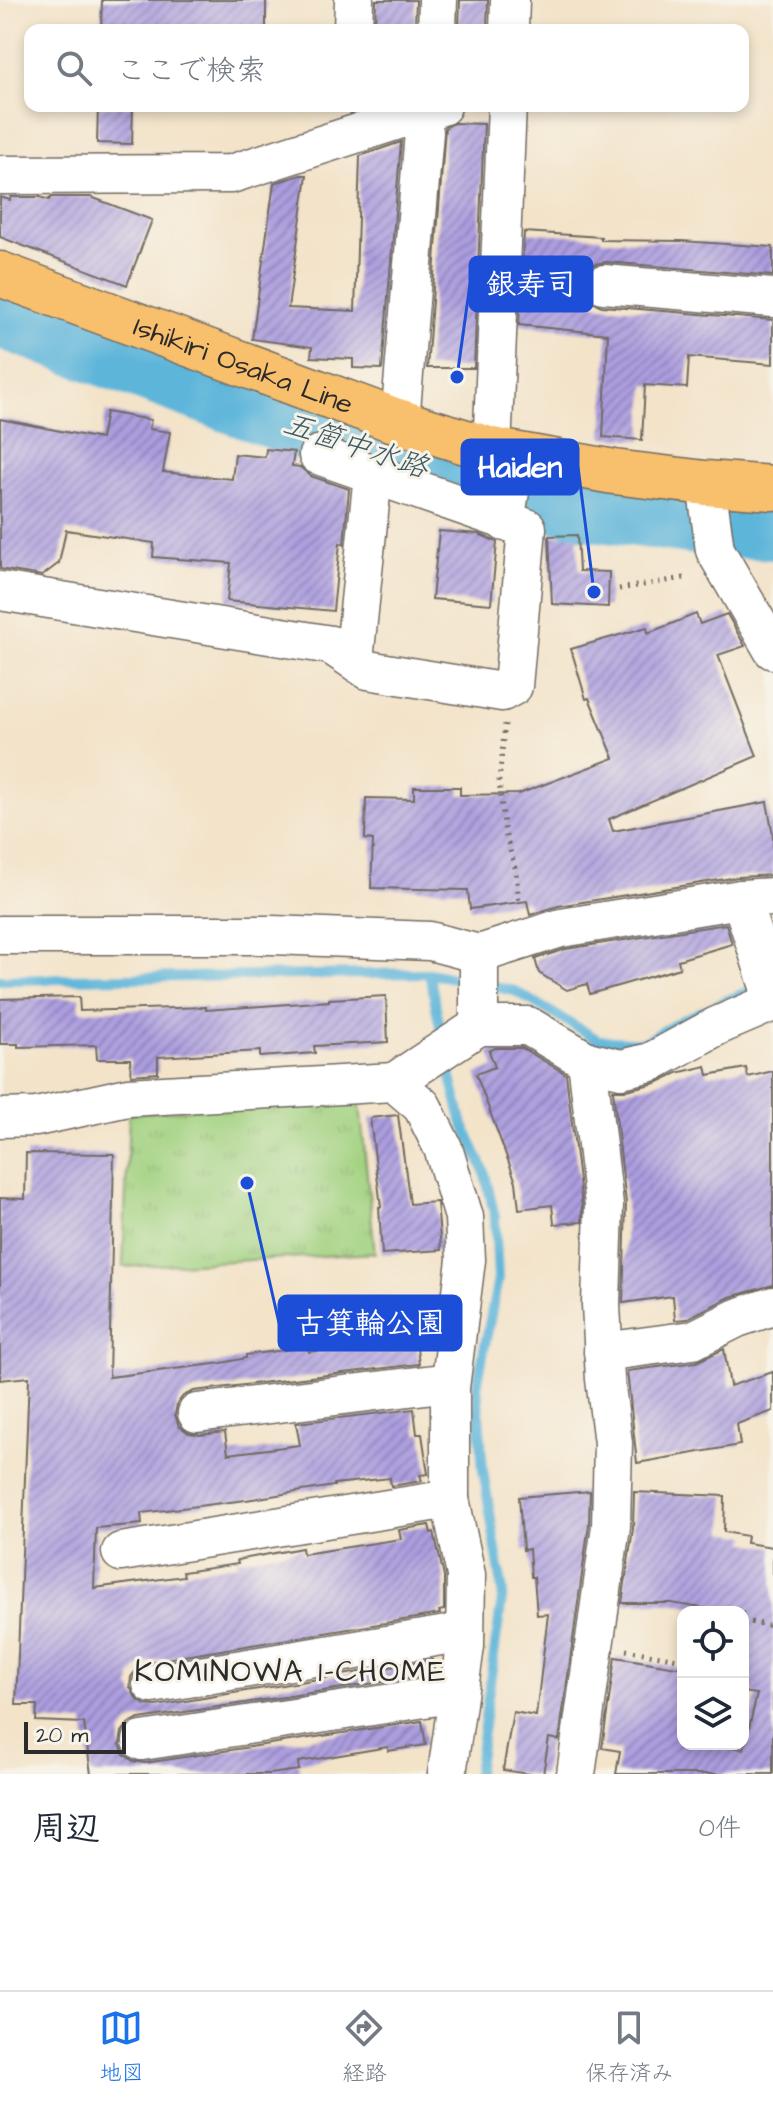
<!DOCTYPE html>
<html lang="ja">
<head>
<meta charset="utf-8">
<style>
	body { margin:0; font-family:"Architects Daughter","Klee One",sans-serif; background:#f6f6f7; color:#1f2937 }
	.controls { position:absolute; right:24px; bottom:24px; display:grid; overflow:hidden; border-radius:16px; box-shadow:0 4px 12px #0003 }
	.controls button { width:72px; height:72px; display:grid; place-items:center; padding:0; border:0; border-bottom:2px solid #e0e1e3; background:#fff; color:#1f2937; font:40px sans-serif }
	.scale { position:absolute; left:24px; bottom:20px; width:102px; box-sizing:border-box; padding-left:8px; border:4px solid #2b2b2b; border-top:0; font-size:22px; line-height:28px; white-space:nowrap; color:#2b2b2b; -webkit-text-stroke:6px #f7f3e8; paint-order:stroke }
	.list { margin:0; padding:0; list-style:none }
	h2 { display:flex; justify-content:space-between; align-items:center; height:104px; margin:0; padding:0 32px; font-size:34px }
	h2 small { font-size:26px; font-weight:400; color:#747a83 }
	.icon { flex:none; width:44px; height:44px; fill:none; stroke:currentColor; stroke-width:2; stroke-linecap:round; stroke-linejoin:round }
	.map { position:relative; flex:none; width:773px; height:1774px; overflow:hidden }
	.search { position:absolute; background:#fff; box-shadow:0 4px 12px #0003; left:24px; right:24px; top:24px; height:88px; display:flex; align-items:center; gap:20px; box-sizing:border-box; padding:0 28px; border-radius:16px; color:#747a83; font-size:30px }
	.sheet { height:216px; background:#fff }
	nav { display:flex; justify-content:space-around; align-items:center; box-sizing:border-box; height:112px; border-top:2px solid #e0e1e3; background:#fff; font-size:22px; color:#747a83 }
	nav a { display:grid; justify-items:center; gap:4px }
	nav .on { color:#1a73e8 }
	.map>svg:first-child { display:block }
	.park { fill:url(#park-tufts); stroke:#667e56; stroke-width:2 }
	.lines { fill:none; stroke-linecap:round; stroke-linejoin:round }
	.stream { stroke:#5db5da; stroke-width:10 }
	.river { stroke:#5db5da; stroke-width:62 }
	.building { fill:url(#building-hatch) }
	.minor-casing { stroke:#716b62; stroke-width:41 }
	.major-casing { stroke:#716b62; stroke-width:47 }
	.path { stroke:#716b62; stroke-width:5; stroke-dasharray:2 6; stroke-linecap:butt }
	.minor { stroke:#fff; stroke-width:38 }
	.major { stroke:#f8bf6c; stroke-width:44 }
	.labels { text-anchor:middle; stroke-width:6; stroke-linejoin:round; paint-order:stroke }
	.street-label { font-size:28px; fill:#2b2b2b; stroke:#f7f3e8 }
	.water-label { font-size:30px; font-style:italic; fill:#3c5b68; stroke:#f7f3e8 }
	.neighbourhood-label { font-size:30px; letter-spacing:2px; fill:#2b2b2b; stroke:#f7f3e8 }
	.leader { fill:none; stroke:#1d4ed8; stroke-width:3 }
	.callout-dot { fill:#1d4ed8; stroke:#f7f3e8; stroke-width:3 }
	.callout { fill:#1d4ed8; stroke:#1d4ed8; stroke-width:3 }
	.callout-label { font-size:30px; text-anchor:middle; font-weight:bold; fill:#fff }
</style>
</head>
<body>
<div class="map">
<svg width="773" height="1774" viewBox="0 0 773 1774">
	<defs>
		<pattern id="park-tufts" width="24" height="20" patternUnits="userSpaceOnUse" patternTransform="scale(2)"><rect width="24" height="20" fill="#a2d281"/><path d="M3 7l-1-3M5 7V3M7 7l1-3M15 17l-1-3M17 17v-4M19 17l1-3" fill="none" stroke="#8cb470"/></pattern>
		<pattern id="building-hatch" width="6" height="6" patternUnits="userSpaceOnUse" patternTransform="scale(2)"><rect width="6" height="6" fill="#ac9ddf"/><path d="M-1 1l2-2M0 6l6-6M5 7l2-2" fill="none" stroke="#8c80b5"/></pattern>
	</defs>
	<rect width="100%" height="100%" fill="#f7f3e8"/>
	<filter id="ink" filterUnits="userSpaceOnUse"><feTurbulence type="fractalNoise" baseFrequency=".0125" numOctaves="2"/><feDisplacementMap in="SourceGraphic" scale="16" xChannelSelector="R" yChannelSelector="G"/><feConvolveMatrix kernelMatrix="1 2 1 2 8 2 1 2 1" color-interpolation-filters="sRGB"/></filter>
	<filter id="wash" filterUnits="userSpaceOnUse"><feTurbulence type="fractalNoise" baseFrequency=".006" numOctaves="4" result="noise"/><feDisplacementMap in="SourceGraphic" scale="32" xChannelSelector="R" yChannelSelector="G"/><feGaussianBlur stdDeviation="1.8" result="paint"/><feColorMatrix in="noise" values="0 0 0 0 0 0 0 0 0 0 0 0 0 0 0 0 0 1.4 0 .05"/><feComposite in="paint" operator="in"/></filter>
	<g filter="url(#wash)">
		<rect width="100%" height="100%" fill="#f3e3c9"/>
		<!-- park -->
		<path class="park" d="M 359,1096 L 375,1253 L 123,1267 L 129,1114 Z"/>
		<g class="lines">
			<!-- stream -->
			<g class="stream">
				<path d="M 429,973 L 443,1042"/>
				<path d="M 0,980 L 429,973 L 472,982"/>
				<path d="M 487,985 L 515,991 L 599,1040 L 642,1043 L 682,1020 L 760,986"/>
				<path d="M 446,1058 L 462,1121 L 484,1170 L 495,1217 L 498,1279 L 477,1386 L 483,1470 L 503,1592 L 477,1774"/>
			</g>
			<!-- river -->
			<path class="river" d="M 0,317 L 366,452 L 467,480 L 586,509 L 704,525 L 773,529"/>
		</g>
		<g id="blocks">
			<!-- building -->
			<g class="building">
				<path d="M 102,0 L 266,0 L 266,30 L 101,30 Z"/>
				<path d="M 376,0 L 416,0 L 415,27 L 375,26 Z"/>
				<path d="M 460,0 L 488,0 L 487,27 L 459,28 Z"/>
				<path d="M 98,106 L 133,106 L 132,144 L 97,143 Z"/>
				<path d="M 454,123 L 484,124 L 474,368 L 427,368 L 445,128 Z"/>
				<path d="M 401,142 L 382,369 L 353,368 L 353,359 L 311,357 L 312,347 L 252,339 L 274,183 L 301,175 L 307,175 L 288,308 L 355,311 L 360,156 Z"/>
				<path d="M 0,197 L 10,200 L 11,197 L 40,197 L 49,200 L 51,197 L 91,197 L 152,220 L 127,285 L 0,237 Z"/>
				<path d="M 524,232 L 601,237 L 601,240 L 681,241 L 773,247 L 773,276 L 606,262 L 595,264 L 586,271 L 582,283 L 584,293 L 591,302 L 602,306 L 773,320 L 773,364 L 689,357 L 687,388 L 645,385 L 642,440 L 603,437 L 608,334 L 519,325 Z"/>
				<path d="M 106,412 L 151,420 L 149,429 L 170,432 L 163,472 L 232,479 L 235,454 L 265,457 L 266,449 L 294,452 L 292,466 L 300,467 L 311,476 L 349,489 L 344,544 L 340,543 L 333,611 L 227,601 L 231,563 L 153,557 L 154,543 L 66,530 L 59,563 L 42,576 L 0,569 L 0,419 L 101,439 Z"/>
				<path d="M 439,531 L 479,534 L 497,542 L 491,604 L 432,599 Z"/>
				<path d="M 577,535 L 579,571 L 609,572 L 608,607 L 552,604 L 549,536 Z"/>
				<path d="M 696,614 L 700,624 L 727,614 L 745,646 L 718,655 L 757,756 L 609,819 L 613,831 L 767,802 L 773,835 L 773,875 L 738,877 L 558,906 L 530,915 L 527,901 L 470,909 L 468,890 L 371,888 L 373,840 L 365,839 L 366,798 L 414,799 L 414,787 L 460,787 L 460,795 L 519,794 L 614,758 L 589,698 L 586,699 L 571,649 L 647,627 L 648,633 Z"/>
				<path d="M 726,924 L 732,944 L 678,960 L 680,968 L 590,994 L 587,984 L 567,990 L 539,973 L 535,959 L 566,949 Z"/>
				<path d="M 386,996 L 388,1042 L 314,1046 L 315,1053 L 260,1057 L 260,1051 L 158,1057 L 158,1073 L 131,1075 L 130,1059 L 97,1059 L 96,1045 L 18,1047 L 18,1044 L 0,1044 L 0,999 L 79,997 L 80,1011 L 206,1007 L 206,1010 L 329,1001 L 329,999 Z"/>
				<path d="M 495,1048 L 522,1048 L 566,1074 L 582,1206 L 582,1222 L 554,1224 L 552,1205 L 519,1209 L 516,1182 L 476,1074 L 495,1067 L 489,1051 Z"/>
				<path d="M 706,1066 L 708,1075 L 746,1068 L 748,1077 L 773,1071 L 773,1285 L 730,1297 L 686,1319 L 675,1320 L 673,1296 L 623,1303 L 626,1203 L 613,1090 L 626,1090 L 656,1083 L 677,1073 Z"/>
				<path d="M 398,1115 L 410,1204 L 437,1202 L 441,1250 L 382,1254 L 379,1207 L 381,1207 L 370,1118 Z"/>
				<path d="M 26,1153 L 114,1154 L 109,1377 L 222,1363 L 246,1358 L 246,1355 L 308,1347 L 309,1352 L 416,1340 L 419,1364 L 194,1391 L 183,1396 L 177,1404 L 175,1415 L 179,1426 L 189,1433 L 200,1435 L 225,1432 L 228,1454 L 300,1445 L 296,1423 L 414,1409 L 417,1434 L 422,1434 L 428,1474 L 420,1475 L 422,1481 L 391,1486 L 390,1478 L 334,1484 L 334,1486 L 246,1500 L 141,1513 L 142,1524 L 96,1528 L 94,1588 L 184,1576 L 183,1572 L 238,1564 L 237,1560 L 302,1548 L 303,1554 L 401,1539 L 399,1530 L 429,1525 L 431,1533 L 434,1532 L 444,1577 L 444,1610 L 439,1611 L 440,1614 L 148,1662 L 138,1668 L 131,1677 L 130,1687 L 136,1698 L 145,1705 L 156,1706 L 432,1660 L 435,1674 L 139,1719 L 129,1723 L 122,1732 L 120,1744 L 124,1754 L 133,1761 L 145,1763 L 422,1721 L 426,1745 L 388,1751 L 388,1747 L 298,1762 L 299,1770 L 270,1774 L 91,1774 L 84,1723 L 36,1721 L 37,1705 L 16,1705 L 29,1377 L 0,1380 L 0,1198 L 25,1199 Z"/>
				<path d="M 724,1349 L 730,1386 L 773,1372 L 773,1411 L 737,1424 L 740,1445 L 637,1463 L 627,1371 L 696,1362 Z"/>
				<path d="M 590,1491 L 589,1524 L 559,1740 L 549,1738 L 543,1774 L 528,1774 L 503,1770 L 513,1712 L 536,1716 L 548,1614 L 537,1615 L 534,1577 L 531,1577 L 529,1549 L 523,1550 L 519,1497 Z"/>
				<path d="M 634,1492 L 725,1496 L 724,1532 L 747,1536 L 746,1543 L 773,1547 L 773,1774 L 616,1774 L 620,1751 L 602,1748 L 615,1657 L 683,1668 L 683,1744 L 714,1744 L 744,1749 L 757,1694 L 743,1692 L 743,1612 L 727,1612 L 671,1603 L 622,1603 L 633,1529 Z"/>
			</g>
		</g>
	</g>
	<g filter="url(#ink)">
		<use href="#blocks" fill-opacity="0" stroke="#716b62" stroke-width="2"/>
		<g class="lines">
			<defs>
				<g id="minor">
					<path d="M 353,30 L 354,0"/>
					<path d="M 437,30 L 438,0"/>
					<path d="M 509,30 L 510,0"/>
					<path d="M 0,175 L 231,174 L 442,106"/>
					<path d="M 604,284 L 773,298"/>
					<path d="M 400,422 L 424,132"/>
					<path d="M 492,450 L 507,106"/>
					<path d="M 706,483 L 715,550 L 773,650"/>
					<path d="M 505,522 L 516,455"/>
					<path d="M 0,591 L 331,645 L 368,670 L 502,692 L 513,686 L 527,528 L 318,455"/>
					<path d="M 354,660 L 373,474"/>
					<path d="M 741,899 L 773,999"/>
					<path d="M 0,935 L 272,935 L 430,941 L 479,954 L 561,928 L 741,899 L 773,897"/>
					<path d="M 479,1026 L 479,954"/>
					<path d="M 394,1082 L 422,1106 L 443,1148 L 464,1217 L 466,1260 L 450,1388 L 450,1499 L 466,1575 L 465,1646 L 447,1774"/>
					<path d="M 0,1118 L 36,1117 L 128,1097 L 394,1082 L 479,1026 L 528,1026 L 587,1061 L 621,1069 L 651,1062 L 717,1026 L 773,1002"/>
					<path d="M 603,1352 L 693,1340 L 737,1318 L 773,1306"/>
					<path d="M 197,1413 L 450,1382"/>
					<path d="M 121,1552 L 450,1499"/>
					<path d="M 152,1684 L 465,1632"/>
					<path d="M 142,1741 L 458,1693"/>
					<path d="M 576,1774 L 611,1526 L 613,1443 L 605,1379 L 601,1305 L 604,1205 L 587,1061"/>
				</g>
				<g id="major">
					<path id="s1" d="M 0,274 L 391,419 L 492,450 L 614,472 L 706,483 L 773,488"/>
				</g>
			</defs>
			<!-- minor casing -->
			<use href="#minor" class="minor-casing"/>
			<!-- major casing -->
			<use href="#major" class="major-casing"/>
			<!-- path -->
			<g class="path">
				<path d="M 619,589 L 690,577"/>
				<path d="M 505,724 L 499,781 L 505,833 L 516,871 L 519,904"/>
				<path d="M 743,1621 L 768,1625 L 773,1623"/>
				<path d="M 626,1650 L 683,1660"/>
			</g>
			<!-- minor -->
			<use href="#minor" class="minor"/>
			<!-- major -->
			<use href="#major" class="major"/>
		</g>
	</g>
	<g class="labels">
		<!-- street labels -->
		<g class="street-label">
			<text dy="10" stroke="none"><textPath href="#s1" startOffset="260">Ishikiri Osaka Line</textPath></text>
		</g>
		<!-- water labels -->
		<g class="water-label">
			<text transform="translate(356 445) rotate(18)" y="10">五箇中水路</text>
		</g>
		<!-- neighbourhood labels -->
		<g class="neighbourhood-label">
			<text x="291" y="1681">KOMINOWA 1-CHOME</text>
		</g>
	</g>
	<!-- callouts -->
	<path class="leader" d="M457 377L470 284M594 592L578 467M247 1183L279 1323"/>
	<g class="callout-dot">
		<circle cx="457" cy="377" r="8"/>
		<circle cx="594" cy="592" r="8"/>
		<circle cx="247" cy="1183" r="8"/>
	</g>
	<g class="callout">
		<rect x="470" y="257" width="122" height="54" rx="8"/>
		<rect x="462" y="440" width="116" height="54" rx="8"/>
		<rect x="279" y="1296" width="182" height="54" rx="8"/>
	</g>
	<g class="callout-label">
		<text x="531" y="294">銀寿司</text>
		<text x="520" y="477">Haiden</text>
		<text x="370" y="1333">古箕輪公園</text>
	</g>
</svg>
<div class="controls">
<button><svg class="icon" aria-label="locate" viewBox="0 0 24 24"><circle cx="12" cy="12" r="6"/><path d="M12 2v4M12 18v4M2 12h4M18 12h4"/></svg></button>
<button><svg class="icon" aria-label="layers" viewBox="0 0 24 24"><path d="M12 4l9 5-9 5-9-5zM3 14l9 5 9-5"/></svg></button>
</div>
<div class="scale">20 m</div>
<div class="search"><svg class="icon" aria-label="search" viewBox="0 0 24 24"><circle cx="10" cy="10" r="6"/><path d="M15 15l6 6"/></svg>ここで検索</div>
</div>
<section class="sheet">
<h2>周辺<small>0件</small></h2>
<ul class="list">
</ul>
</section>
<nav>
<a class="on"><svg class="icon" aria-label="map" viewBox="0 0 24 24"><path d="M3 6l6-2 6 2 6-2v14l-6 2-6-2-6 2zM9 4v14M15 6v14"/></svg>地図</a>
<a><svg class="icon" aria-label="directions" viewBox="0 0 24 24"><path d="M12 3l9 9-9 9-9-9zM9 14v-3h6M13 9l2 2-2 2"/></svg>経路</a>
<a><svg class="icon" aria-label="saved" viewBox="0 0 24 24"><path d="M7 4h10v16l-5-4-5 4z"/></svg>保存済み</a>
</nav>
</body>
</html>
